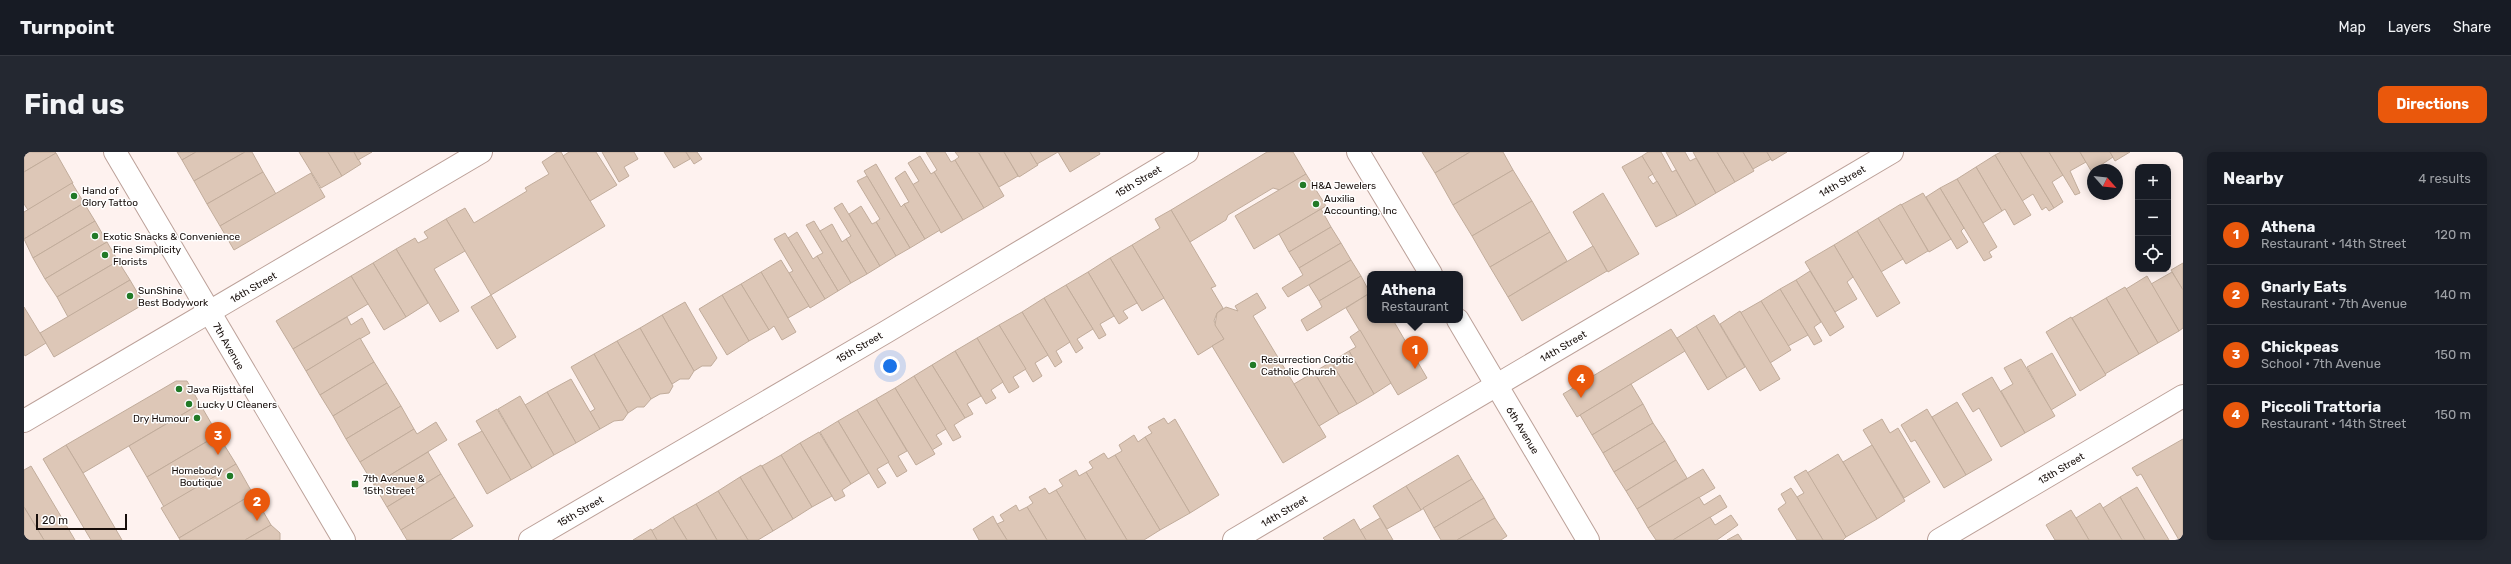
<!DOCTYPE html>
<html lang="en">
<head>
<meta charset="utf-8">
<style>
	body { margin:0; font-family:Rubik,sans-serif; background:#242831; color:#f1f3f6 }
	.controls { position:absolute; right:12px; top:12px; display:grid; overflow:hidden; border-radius:8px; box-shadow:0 2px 10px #0003 }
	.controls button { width:36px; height:36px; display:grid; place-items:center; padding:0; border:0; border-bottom:1px solid #363941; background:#171b24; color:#f1f3f6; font:20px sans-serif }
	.compass { position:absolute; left:2063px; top:12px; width:36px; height:36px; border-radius:50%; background:#171b24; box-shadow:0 2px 10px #0003; rotate:117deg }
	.scale { position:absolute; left:12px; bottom:10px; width:91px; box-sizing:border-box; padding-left:4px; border:2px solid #170e0b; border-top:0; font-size:11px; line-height:14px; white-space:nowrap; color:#170e0b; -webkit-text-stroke:3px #fff; paint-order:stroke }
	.you { position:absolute; left:866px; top:214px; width:14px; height:14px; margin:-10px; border:3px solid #fff; border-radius:50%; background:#1a73e8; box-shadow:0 0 0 6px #1a73e833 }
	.badge { display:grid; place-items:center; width:26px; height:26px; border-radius:50%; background:#ea580c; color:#fff; font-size:13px; font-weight:700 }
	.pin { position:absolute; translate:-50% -33px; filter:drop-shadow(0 1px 2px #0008) }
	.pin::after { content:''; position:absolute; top:21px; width:14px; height:12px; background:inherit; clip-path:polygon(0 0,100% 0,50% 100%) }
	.popup { position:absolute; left:1343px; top:119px; width:96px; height:52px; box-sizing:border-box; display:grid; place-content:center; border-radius:8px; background:#171b24; filter:drop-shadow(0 1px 3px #0005); font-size:13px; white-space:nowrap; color:#9ea1a6 }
	.popup b { font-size:15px; color:#f1f3f6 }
	.popup::after { content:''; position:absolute; left:50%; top:100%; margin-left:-8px; border:8px solid transparent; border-top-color:#171b24 }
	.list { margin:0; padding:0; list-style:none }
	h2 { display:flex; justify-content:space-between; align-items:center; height:52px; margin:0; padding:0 16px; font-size:17px }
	h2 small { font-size:13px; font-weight:400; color:#9ea1a6 }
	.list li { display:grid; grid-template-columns:26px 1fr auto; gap:12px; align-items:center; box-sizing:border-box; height:60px; padding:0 16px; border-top:1px solid #363941 }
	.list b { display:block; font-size:15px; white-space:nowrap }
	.list p { margin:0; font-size:13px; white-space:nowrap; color:#9ea1a6 }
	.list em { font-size:13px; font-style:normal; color:#9ea1a6 }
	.icon { flex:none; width:22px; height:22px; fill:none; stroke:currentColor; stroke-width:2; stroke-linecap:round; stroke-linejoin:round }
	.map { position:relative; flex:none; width:2159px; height:388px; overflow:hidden; border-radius:8px }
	header { display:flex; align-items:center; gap:24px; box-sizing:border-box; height:56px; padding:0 20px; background:#171b24; border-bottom:1px solid #363941 }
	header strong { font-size:19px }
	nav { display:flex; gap:22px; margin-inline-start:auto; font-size:14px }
	.intro { display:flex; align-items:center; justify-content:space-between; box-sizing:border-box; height:96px; padding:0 24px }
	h1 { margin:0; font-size:28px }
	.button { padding:10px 18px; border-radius:8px; background:#ea580c; color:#fff; font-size:14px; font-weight:700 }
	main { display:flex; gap:24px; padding:0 24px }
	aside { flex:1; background:#171b24; border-radius:8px; box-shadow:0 2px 10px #0003 }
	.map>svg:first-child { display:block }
	.building { fill:#ddc7b7; stroke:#c1ac9b }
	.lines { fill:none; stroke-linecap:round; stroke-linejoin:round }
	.minor-casing { stroke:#bca199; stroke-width:24 }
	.minor { stroke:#fff; stroke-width:22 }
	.poi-dot { fill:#217a27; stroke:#fff; stroke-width:1.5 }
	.labels { text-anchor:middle; stroke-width:3; stroke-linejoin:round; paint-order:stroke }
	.street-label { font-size:10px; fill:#170e0b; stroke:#fff }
	.poi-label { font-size:10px; fill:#170e0b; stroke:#fff; text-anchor:start }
</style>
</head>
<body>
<header>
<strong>Turnpoint</strong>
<nav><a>Map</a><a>Layers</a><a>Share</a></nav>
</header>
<div class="intro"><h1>Find us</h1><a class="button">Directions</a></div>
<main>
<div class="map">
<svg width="2159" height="388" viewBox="0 0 2159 388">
	<rect width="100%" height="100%" fill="#fef2ef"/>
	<!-- building -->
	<g class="building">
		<path d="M 0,0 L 31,0 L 32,1 L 0,20 Z"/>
		<path d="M 153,0 L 172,0 L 158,8 Z"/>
		<path d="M 172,0 L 221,0 L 170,29 L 158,8 Z"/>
		<path d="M 221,0 L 228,0 L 239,20 L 183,52 L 170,29 Z"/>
		<path d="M 275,0 L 304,0 L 318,24 L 297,36 Z"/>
		<path d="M 304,0 L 330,0 L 337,12 L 318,24 Z"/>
		<path d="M 330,0 L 348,0 L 334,8 Z"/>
		<path d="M 533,0 L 537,0 L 581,74 L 467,143 L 422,67 L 441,56 L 450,71 L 503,39 L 501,36 L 525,22 L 518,10 Z"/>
		<path d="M 545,0 L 572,0 L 593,33 L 566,49 L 539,4 Z"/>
		<path d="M 578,0 L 610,0 L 614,7 L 600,15 L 605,24 L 595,30 Z"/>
		<path d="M 640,0 L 662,0 L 666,7 L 650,16 Z"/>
		<path d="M 662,0 L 673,0 L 678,7 L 670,12 Z"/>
		<path d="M 902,0 L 921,0 L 927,10 L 931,8 L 960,56 L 939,68 L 910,20 L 913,18 Z"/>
		<path d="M 931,0 L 954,0 L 980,44 L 960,56 L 931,8 L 935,5 Z"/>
		<path d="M 957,0 L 980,0 L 994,24 L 975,35 L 955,1 Z"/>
		<path d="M 980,0 L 1006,0 L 1014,13 L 995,25 Z"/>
		<path d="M 1006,0 L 1034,0 L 1013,12 Z"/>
		<path d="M 1034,0 L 1075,0 L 1076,2 L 1046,20 Z"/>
		<path d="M 1243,0 L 1269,0 L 1282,22 L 1256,38 L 1249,36 L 1204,63 L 1202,68 L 1166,90 L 1147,58 Z"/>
		<path d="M 1398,0 L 1446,0 L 1411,21 Z"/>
		<path d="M 1446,0 L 1479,0 L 1489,18 L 1429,53 L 1411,21 Z"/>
		<path d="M 1624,0 L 1637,0 L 1648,20 L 1652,18 L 1672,53 L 1653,64 L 1618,4 Z"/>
		<path d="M 1642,0 L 1661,0 L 1666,9 L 1672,6 L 1692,41 L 1672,53 Z"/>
		<path d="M 1669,0 L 1693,0 L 1711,30 L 1692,41 Z"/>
		<path d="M 1693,0 L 1719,0 L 1730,19 L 1711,30 Z"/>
		<path d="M 1719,0 L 1743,0 L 1747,7 L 1729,17 Z"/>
		<path d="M 1743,0 L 1763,0 L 1748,9 Z"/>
		<path d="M 1977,0 L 1996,0 L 2030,56 L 2025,59 L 2022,55 L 2018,58 L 2009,42 L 1998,49 L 1971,3 Z"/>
		<path d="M 1996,0 L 2025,0 L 2039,23 L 2028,30 L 2039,50 L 2030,56 Z"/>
		<path d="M 2025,0 L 2056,0 L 2062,10 L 2046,19 L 2056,41 L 2051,43 Z"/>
		<path d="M 2056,0 L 2086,0 L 2089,5 L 2077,13 L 2080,18 L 2069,18 L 2069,22 Z"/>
		<path d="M 2086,0 L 2106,0 L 2091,9 Z"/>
		<path d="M 32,1 L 49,31 L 4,58 L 0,52 L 0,20 Z"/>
		<path d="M 1971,3 L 2007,63 L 1990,73 L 1981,57 L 1978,59 L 1952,15 Z"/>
		<path d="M 896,4 L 907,22 L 910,20 L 939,68 L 917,81 L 888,33 L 895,29 L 884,11 Z"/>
		<path d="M 1618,4 L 1629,22 L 1624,25 L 1629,32 L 1633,29 L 1653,64 L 1632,75 L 1598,15 Z"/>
		<path d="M 852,12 L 877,55 L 880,52 L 901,87 L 886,96 L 840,19 Z"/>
		<path d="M 1952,15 L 1978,59 L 1959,71 L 1933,27 Z"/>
		<path d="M 1489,18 L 1508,49 L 1448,84 L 1429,53 Z"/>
		<path d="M 881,19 L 916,78 L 901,87 L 880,52 L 885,50 L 871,26 Z"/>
		<path d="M 239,20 L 252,42 L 196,74 L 183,52 Z"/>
		<path d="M 287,21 L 301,45 L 210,98 L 196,74 Z"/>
		<path d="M 1282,22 L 1302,54 L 1230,97 L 1211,64 Z"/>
		<path d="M 843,24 L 886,96 L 872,104 L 852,70 L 856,67 L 833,29 Z"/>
		<path d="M 1933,27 L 1973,95 L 1965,100 L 1968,105 L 1960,109 L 1916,36 Z"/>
		<path d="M 48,31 L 60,51 L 0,87 L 0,60 Z"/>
		<path d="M 1916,36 L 1940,76 L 1937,79 L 1944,90 L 1933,97 L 1902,45 Z"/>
		<path d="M 1579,41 L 1615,102 L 1584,120 L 1549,60 Z"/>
		<path d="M 1899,41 L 1927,87 L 1905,100 L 1877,53 Z"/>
		<path d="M 1508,49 L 1526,80 L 1466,115 L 1448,84 Z"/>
		<path d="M 60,51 L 71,69 L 9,106 L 0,87 Z"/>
		<path d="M 818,51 L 856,114 L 843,122 L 822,87 L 827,84 L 810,56 Z"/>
		<path d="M 1877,52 L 1904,99 L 1882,112 L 1854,66 Z"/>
		<path d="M 837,54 L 848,72 L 852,70 L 872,104 L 856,114 L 825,62 Z"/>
		<path d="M 1297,57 L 1307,75 L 1265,100 L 1255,82 Z"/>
		<path d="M 1147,58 L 1192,134 L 1187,136 L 1199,156 L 1193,161 L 1190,169 L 1200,187 L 1174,203 L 1108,93 L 1136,76 L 1131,67 Z"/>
		<path d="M 1854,66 L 1879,107 L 1857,120 L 1833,79 Z"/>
		<path d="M 422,67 L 441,99 L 410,117 L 435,159 L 416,170 L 372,97 L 391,86 L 394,91 L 404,86 L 400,80 Z"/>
		<path d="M 71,69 L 83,90 L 21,127 L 9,106 Z"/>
		<path d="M 790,69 L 827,131 L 814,139 L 793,104 L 799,101 L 782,73 Z"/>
		<path d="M 808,72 L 818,90 L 822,87 L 843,122 L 827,131 L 796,79 Z"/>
		<path d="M 1307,75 L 1317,91 L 1275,116 L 1265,100 Z"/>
		<path d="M 1833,79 L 1876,151 L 1853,165 L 1810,93 Z"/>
		<path d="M 773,80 L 789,107 L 793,104 L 814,139 L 801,147 L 764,86 Z"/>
		<path d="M 1526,80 L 1543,109 L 1484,145 L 1466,115 Z"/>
		<path d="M 761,81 L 801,147 L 786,156 L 765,121 L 769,119 L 750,87 Z"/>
		<path d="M 83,90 L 94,109 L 33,145 L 21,127 Z"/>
		<path d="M 1317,91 L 1327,108 L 1264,145 L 1258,136 L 1279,123 L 1275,116 Z"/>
		<path d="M 1108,93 L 1140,146 L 1118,159 L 1086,106 Z"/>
		<path d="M 1810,93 L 1829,125 L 1823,130 L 1833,147 L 1811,160 L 1781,110 Z"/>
		<path d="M 1569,94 L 1583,119 L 1498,169 L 1484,145 Z"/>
		<path d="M 372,97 L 404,151 L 382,165 L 349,111 Z"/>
		<path d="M 1086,106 L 1113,151 L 1099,159 L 1104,166 L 1095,172 L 1064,120 Z"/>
		<path d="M 757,108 L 785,154 L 764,166 L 737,120 Z"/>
		<path d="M 1327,108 L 1337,124 L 1295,149 L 1285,133 Z"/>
		<path d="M 94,109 L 106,128 L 44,165 L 33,145 Z"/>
		<path d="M 349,111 L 382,165 L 360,178 L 327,124 Z"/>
		<path d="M 2159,111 L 2159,138 L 2147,118 Z"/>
		<path d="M 1786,119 L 1820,175 L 1806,184 L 1772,128 Z"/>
		<path d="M 737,120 L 772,180 L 758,188 L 750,174 L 745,178 L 717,132 Z"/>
		<path d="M 1064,120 L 1090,164 L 1076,172 L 1082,183 L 1075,187 L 1042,133 Z"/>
		<path d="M 2148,120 L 2159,138 L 2159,176 L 2155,179 L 2127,132 Z"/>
		<path d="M 327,124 L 344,152 L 269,197 L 252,169 Z"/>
		<path d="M 1337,124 L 1346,141 L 1283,179 L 1277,168 L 1298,155 L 1295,149 Z"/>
		<path d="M 2123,124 L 2155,179 L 2134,191 L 2102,137 Z"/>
		<path d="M 106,128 L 120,152 L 30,205 L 16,181 Z"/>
		<path d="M 1772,128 L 1797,170 L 1790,175 L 1798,189 L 1790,193 L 1756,137 Z"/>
		<path d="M 717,132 L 745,178 L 725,189 L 698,143 Z"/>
		<path d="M 1042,133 L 1069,177 L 1053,187 L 1059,196 L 1052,201 L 1020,146 Z"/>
		<path d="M 2101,135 L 2134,191 L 2115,202 L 2082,146 Z"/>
		<path d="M 1756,137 L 1784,183 L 1764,194 L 1737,149 Z"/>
		<path d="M 1233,141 L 1242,156 L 1229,164 L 1302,285 L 1259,311 L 1188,194 L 1200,187 L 1191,173 L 1193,161 L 1202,155 L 1214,159 L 1211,154 Z"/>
		<path d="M 1346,141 L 1346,168 L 1369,168 L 1403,226 L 1374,243 L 1322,156 Z"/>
		<path d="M 467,143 L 492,185 L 473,197 L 447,155 Z"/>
		<path d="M 698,143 L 725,189 L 703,203 L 675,157 Z"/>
		<path d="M 1020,146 L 1046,190 L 1032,199 L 1038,210 L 1031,215 L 998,160 Z"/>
		<path d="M 2082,146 L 2115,202 L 2081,222 L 2048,166 Z"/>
		<path d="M 1737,149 L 1767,198 L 1746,211 L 1716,161 Z"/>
		<path d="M 661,150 L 693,206 L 687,214 L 678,214 L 670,219 L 638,163 Z"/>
		<path d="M 0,155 L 22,191 L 1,204 L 0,202 Z"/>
		<path d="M 1716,159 L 1756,227 L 1736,239 L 1696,172 Z"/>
		<path d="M 998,160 L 1024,203 L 1011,211 L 1018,224 L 1009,230 L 975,173 Z"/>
		<path d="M 638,163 L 670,219 L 665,227 L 656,227 L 648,232 L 616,176 Z"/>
		<path d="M 1690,163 L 1721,215 L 1703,226 L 1672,174 Z"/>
		<path d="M 323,165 L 327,173 L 338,166 L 346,181 L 282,219 L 269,197 Z"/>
		<path d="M 2047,165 L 2082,223 L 2056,239 L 2022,180 Z"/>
		<path d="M 975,173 L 1002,217 L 989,225 L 995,235 L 985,241 L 953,186 Z"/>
		<path d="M 1672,174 L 1703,226 L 1684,238 L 1653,186 Z"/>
		<path d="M 616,176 L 649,234 L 645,241 L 636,242 L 627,247 L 593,189 Z"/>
		<path d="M 1647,177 L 1661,199 L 1553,265 L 1539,242 Z"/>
		<path d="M 1336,178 L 1367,231 L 1350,242 L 1325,199 L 1332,195 L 1326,185 Z"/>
		<path d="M 336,186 L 350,210 L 296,243 L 282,219 Z"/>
		<path d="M 953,186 L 979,230 L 967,238 L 972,246 L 962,252 L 931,199 Z"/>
		<path d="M 593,189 L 627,247 L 620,255 L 613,255 L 604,261 L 570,202 Z"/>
		<path d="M 931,199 L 957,244 L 943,252 L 949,262 L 941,266 L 908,213 Z"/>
		<path d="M 1325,199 L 1350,242 L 1333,252 L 1307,210 Z"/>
		<path d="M 2028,201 L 2052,243 L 2027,258 L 2003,215 Z"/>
		<path d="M 570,202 L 604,261 L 599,268 L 590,269 L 576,277 L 566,260 L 571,257 L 547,215 Z"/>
		<path d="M 1997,207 L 2031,264 L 2001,281 L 1977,239 L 1989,232 L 1980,216 Z"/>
		<path d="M 350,210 L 363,231 L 309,264 L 296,243 Z"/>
		<path d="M 1307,210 L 1333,252 L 1315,262 L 1290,220 Z"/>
		<path d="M 908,213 L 941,266 L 930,273 L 937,285 L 929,289 L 890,224 Z"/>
		<path d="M 1290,220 L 1315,262 L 1295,274 L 1270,232 Z"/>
		<path d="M 890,224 L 922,277 L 912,283 L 918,292 L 908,298 L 871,236 Z"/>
		<path d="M 1968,225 L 2001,281 L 1977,295 L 1955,256 L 1949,260 L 1938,242 Z"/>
		<path d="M 547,227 L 576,277 L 552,291 L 523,240 Z"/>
		<path d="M 152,229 L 163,229 L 176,252 L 59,321 L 42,293 Z"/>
		<path d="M 363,231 L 377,254 L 322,287 L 309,264 Z"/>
		<path d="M 1607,232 L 1619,252 L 1568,283 L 1556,263 Z"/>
		<path d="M 871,236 L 911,302 L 892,313 L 852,247 Z"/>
		<path d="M 523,240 L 552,291 L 530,303 L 501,253 Z"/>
		<path d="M 496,244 L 530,303 L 508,316 L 474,257 Z"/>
		<path d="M 852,247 L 883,299 L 874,304 L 883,319 L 873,325 L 833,258 Z"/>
		<path d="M 1933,250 L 1968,308 L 1942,323 L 1908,265 Z"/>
		<path d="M 176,252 L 194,283 L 123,325 L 105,294 Z"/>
		<path d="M 1619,252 L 1629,271 L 1579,301 L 1568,283 Z"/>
		<path d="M 377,254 L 390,277 L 336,310 L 322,287 Z"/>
		<path d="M 473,257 L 508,316 L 487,328 L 452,269 Z"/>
		<path d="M 1903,257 L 1942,323 L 1920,336 L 1891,288 L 1887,290 L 1877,273 Z"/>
		<path d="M 833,258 L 865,310 L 853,317 L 862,331 L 854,336 L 814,269 Z"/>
		<path d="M 1140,266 L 1144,272 L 1151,267 L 1195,343 L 1166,361 L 1121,285 L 1128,281 L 1124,275 Z"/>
		<path d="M 1858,267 L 1866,281 L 1874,276 L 1906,330 L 1880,346 L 1839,278 Z"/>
		<path d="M 814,269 L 845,321 L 827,332 L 796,280 Z"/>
		<path d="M 412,270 L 423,288 L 350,333 L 336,310 L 390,277 L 393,282 Z"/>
		<path d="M 1629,271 L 1641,289 L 1590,320 L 1579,301 Z"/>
		<path d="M 458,279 L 487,328 L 463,342 L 434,292 Z"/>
		<path d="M 795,280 L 827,332 L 818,338 L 821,344 L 811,349 L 776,291 Z"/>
		<path d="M 194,283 L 212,312 L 140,355 L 123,325 Z"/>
		<path d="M 1110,283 L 1114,290 L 1121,285 L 1166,361 L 1136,378 L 1091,303 L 1098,299 L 1095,293 Z"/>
		<path d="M 2159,287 L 2159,388 L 2155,388 L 2117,322 L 2113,324 L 2108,316 Z"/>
		<path d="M 1641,289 L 1652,308 L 1602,339 L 1590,320 Z"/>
		<path d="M 776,291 L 808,344 L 788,355 L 757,303 Z"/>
		<path d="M 42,293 L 59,321 L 98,388 L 67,388 L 19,307 Z"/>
		<path d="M 1848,293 L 1881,349 L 1853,367 L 1819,310 Z"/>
		<path d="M 404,300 L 417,322 L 363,355 L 350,333 Z"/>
		<path d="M 1080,301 L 1084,307 L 1091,303 L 1136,378 L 1120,388 L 1103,388 L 1062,320 L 1069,316 L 1065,310 Z"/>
		<path d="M 1814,302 L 1853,367 L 1822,385 L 1783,321 Z"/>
		<path d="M 757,303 L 788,355 L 769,367 L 738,314 Z"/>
		<path d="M 1434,303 L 1448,327 L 1397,358 L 1382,334 Z"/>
		<path d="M 1652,308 L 1663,326 L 1613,357 L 1602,339 Z"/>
		<path d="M 212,312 L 229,342 L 155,386 L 137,356 Z"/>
		<path d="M 737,313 L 769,367 L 749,379 L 716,325 Z"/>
		<path d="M 7,314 L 51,388 L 20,388 L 0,355 L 0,318 Z"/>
		<path d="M 1679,317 L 1691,336 L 1624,376 L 1613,357 Z"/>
		<path d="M 1052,318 L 1055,324 L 1062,320 L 1103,388 L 1062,388 L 1032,338 L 1039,334 L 1035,328 Z"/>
		<path d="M 1782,318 L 1822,385 L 1819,388 L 1799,388 L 1773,345 L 1780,341 L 1770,325 Z"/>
		<path d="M 417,322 L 431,345 L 377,378 L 363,355 Z"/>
		<path d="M 716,325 L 749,379 L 734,388 L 724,388 L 694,339 Z"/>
		<path d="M 1448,327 L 1460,346 L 1410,376 L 1399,356 Z"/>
		<path d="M 1382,334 L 1397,358 L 1363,377 L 1349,354 Z"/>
		<path d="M 2113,335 L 2145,388 L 2121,388 L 2096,345 Z"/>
		<path d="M 1021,336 L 1025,342 L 1032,338 L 1062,388 L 1023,388 L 1003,355 L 1009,351 L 1005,345 Z"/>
		<path d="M 1767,336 L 1773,345 L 1799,388 L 1773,388 L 1754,357 L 1762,351 L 1757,342 Z"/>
		<path d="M 694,339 L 724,388 L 693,388 L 672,352 Z"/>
		<path d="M 229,342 L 247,373 L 221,388 L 156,388 L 155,386 Z"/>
		<path d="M 1696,343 L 1703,355 L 1649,388 L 1632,388 L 1624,376 L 1675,345 L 1680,353 Z"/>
		<path d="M 431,345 L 449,374 L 426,388 L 383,388 L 377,378 Z"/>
		<path d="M 2096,345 L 2121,388 L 2098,388 L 2079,356 Z"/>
		<path d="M 1460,346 L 1471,366 L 1433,388 L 1417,388 L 1410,376 Z"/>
		<path d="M 2076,351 L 2079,356 L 2098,388 L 2065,388 L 2052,366 Z"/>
		<path d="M 672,352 L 693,388 L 663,388 L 649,365 Z"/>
		<path d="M 992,353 L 995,359 L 1003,355 L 1023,388 L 983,388 L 973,372 L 980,369 L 976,363 Z"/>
		<path d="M 0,355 L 20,388 L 0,388 Z"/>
		<path d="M 2047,358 L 2052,366 L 2065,388 L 2031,388 L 2022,373 Z"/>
		<path d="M 1707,363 L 1714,373 L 1693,388 L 1649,388 L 1686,365 L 1691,373 Z"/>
		<path d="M 969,364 L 973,372 L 983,388 L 955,388 L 949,377 Z"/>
		<path d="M 649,365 L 663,388 L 633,388 L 627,379 Z"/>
		<path d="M 1356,366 L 1369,388 L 1342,388 L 1336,378 Z"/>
		<path d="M 1471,366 L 1483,384 L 1477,388 L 1433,388 Z"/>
		<path d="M 1330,367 L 1342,388 L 1301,388 L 1299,386 Z"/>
		<path d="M 247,373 L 256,381 L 256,388 L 221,388 Z"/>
		<path d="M 627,377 L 633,388 L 609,388 Z"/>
		<path d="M 1714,382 L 1718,388 L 1703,388 Z"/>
	</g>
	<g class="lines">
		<defs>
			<g id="minor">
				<path d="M 91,0 L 320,388"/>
				<path d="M 1334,0 L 1407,122"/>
				<path d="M 1434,168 L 1564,388"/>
				<path d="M 0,269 L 457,0"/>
				<path d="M 506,388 L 862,180 L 1163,0"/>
				<path d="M 1210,388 L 1868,0"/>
				<path d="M 1915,388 L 2159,244"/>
			</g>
		</defs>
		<!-- minor casing -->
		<use href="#minor" class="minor-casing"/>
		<!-- minor -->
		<use href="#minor" class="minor"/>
	</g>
	<!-- markers -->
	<g class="poi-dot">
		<circle cx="1279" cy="33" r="4"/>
		<circle cx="50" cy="44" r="4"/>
		<circle cx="1292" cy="52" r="4"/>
		<circle cx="71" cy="84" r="4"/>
		<circle cx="81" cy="103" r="4"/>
		<circle cx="106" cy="144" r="4"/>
		<circle cx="1229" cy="213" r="4"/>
		<circle cx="155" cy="237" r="4"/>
		<circle cx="165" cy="252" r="4"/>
		<circle cx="173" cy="266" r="4"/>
		<circle cx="206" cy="324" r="4"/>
		<rect x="327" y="328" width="8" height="8" rx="2"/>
	</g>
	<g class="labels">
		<!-- street labels -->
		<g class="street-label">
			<text transform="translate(1114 29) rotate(-31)" y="4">15th Street</text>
			<text transform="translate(1818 29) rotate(-31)" y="4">14th Street</text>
			<text transform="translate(229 135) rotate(-30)" y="4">16th Street</text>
			<text transform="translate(205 194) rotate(60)" y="4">7th Avenue</text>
			<text transform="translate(1539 194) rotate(-31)" y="4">14th Street</text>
			<text transform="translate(835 195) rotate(-30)" y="4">15th Street</text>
			<text transform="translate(1499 278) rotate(59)" y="4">6th Avenue</text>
			<text transform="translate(2037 316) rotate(-31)" y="4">13th Street</text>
			<text transform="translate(556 359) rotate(-30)" y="4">15th Street</text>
			<text transform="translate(1260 359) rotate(-31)" y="4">14th Street</text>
		</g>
		<!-- poi labels -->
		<g class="poi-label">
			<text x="1287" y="37">H&amp;A Jewelers</text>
			<text x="58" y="42">Hand of<tspan x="58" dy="12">Glory Tattoo</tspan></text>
			<text x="1300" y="50">Auxilia<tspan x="1300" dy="12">Accounting, Inc</tspan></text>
			<text x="79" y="88">Exotic Snacks &amp; Convenience</text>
			<text x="89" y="101">Fine Simplicity<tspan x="89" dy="12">Florists</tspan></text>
			<text x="114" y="142">SunShine<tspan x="114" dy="12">Best Bodywork</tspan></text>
			<text x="1237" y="211">Resurrection Coptic<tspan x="1237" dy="12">Catholic Church</tspan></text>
			<text x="163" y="241">Java Rijsttafel</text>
			<text x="173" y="256">Lucky U Cleaners</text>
			<text x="165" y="270" text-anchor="end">Dry Humour</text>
			<text x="198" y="322" text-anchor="end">Homebody<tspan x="198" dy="12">Boutique</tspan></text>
			<text x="339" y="330">7th Avenue &amp;<tspan x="339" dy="12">15th Street</tspan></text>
		</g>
	</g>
</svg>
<div class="controls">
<button>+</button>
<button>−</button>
<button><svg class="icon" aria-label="locate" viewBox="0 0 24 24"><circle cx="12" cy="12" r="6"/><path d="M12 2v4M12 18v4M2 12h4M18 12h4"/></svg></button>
</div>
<svg class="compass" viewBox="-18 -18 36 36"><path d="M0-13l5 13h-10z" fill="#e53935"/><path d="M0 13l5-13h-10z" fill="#9ea1a6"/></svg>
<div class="scale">20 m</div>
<div class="you"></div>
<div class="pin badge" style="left:1391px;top:217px">1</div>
<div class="popup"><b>Athena</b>Restaurant</div>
<div class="pin badge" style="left:233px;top:369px">2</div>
<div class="pin badge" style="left:194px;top:303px">3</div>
<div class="pin badge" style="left:1557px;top:246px">4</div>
</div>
<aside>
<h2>Nearby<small>4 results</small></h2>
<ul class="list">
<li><span class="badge">1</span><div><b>Athena</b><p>Restaurant · 14th Street</p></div><em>120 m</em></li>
<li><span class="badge">2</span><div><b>Gnarly Eats</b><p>Restaurant · 7th Avenue</p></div><em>140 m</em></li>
<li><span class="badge">3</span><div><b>Chickpeas</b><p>School · 7th Avenue</p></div><em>150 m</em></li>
<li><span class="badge">4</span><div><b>Piccoli Trattoria</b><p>Restaurant · 14th Street</p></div><em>150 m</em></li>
</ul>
</aside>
</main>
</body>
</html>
